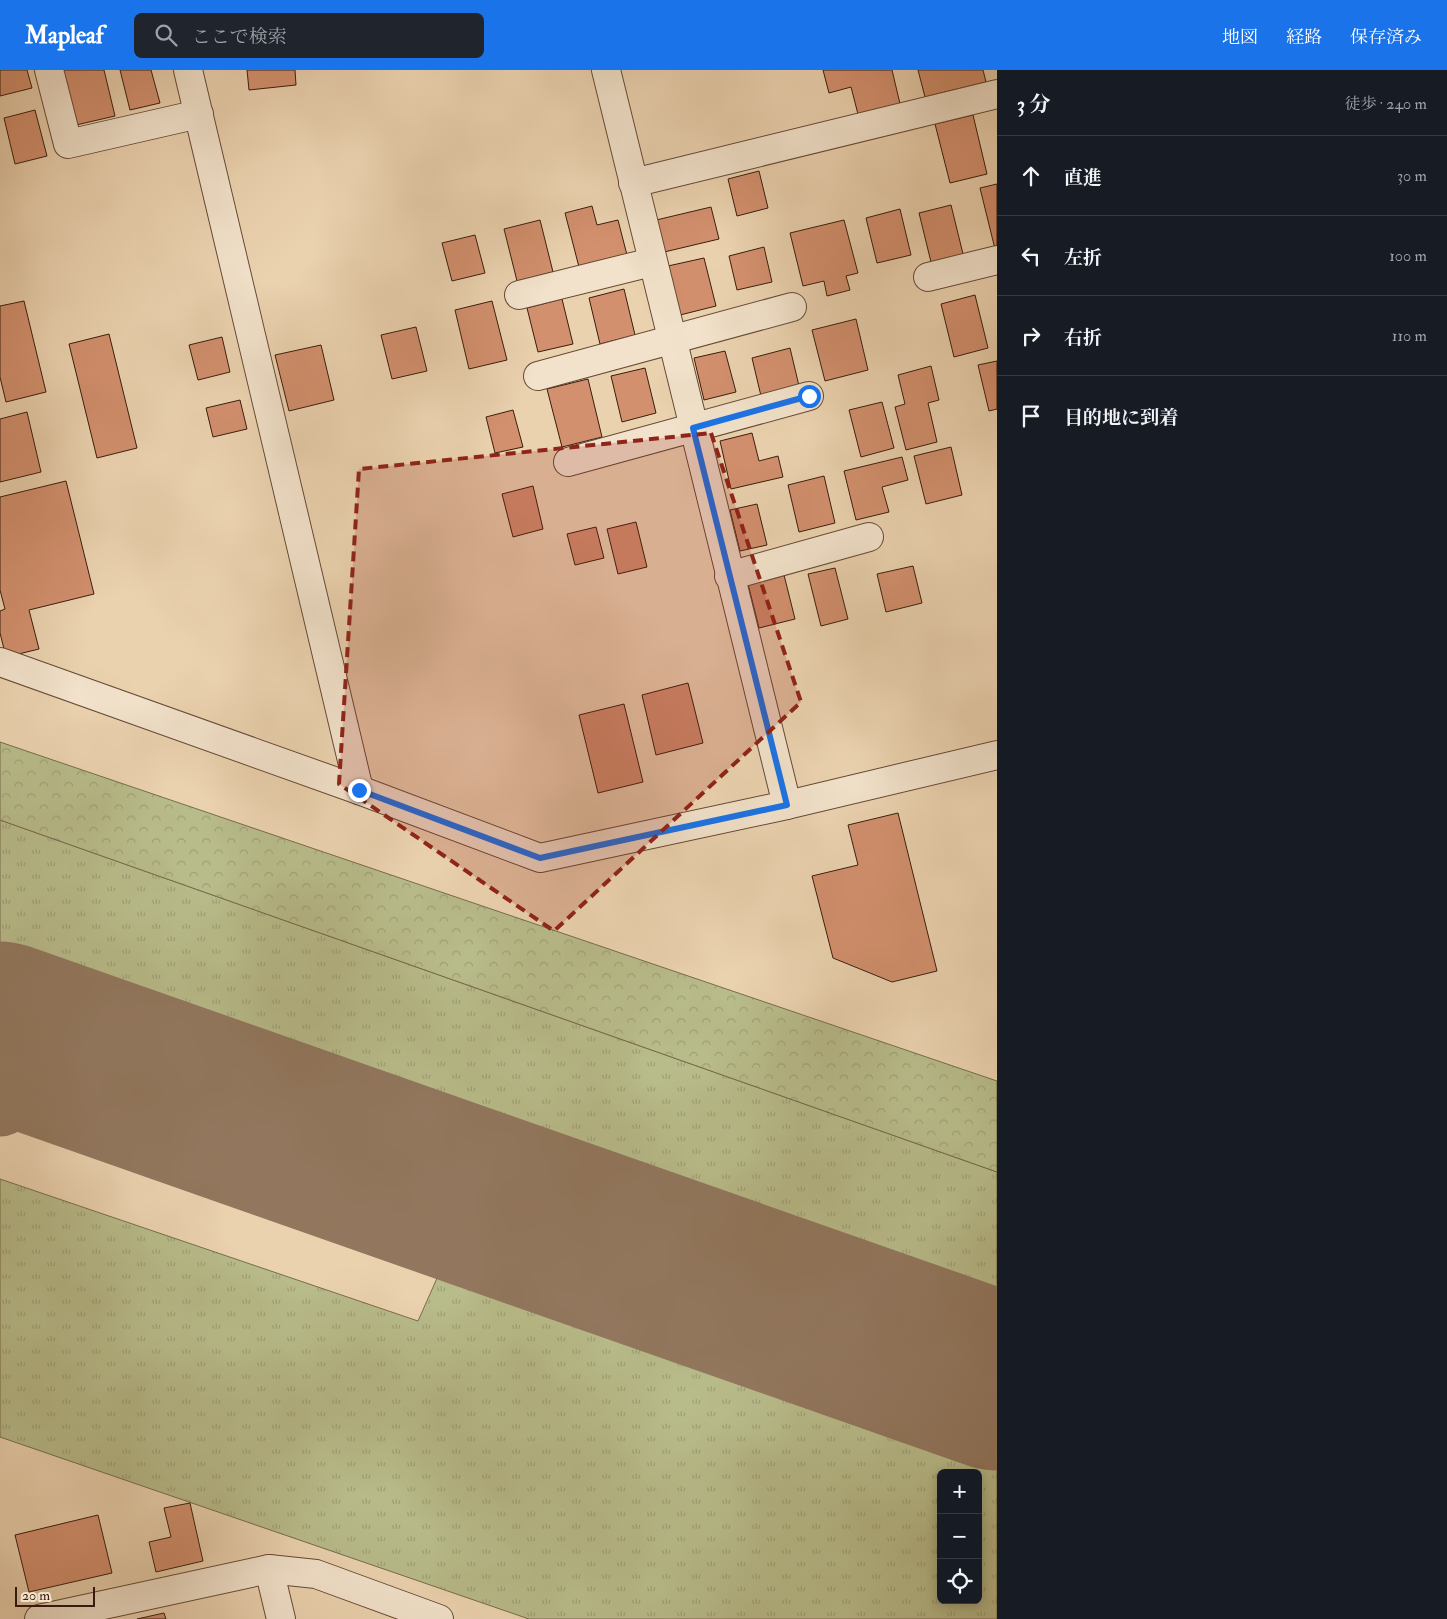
<!DOCTYPE html>
<html lang="ja">
<head>
<meta charset="utf-8">
<style>
	body { margin:0; font-family:"IM FELL Double Pica","Noto Serif JP",serif; background:#20242c; color:#f1f3f6 }
	.controls { position:absolute; right:15px; bottom:15px; display:grid; overflow:hidden; border-radius:8px; box-shadow:0 2px 12px #0003 }
	.controls button { width:45px; height:45px; display:grid; place-items:center; padding:0; border:0; border-bottom:1px solid #363941; background:#171b24; color:#f1f3f6; font:25px sans-serif }
	.scale { position:absolute; left:15px; bottom:12px; width:80px; box-sizing:border-box; padding-left:5px; border:2px solid #391c0d; border-top:0; font-size:14px; line-height:18px; white-space:nowrap; color:#391c0d; -webkit-text-stroke:4px #f2e2cb; paint-order:stroke }
	.stop { position:absolute; width:15px; height:15px; margin:-11px; border:4px solid #1a73e8; border-radius:50%; background:#fff }
	.stop.end { background:#1a73e8; border-color:#fff; box-shadow:0 1px 5px #0008 }
	.list { margin:0; padding:0; list-style:none }
	h2 { display:flex; justify-content:space-between; align-items:center; height:65px; margin:0; padding:0 20px; font-size:21px }
	h2 small { font-size:16px; font-weight:400; color:#9ea1a6 }
	.list li { display:grid; grid-template-columns:32px 1fr auto; gap:15px; align-items:center; box-sizing:border-box; height:80px; padding:0 20px; border-top:1px solid #363941 }
	.list b { display:block; font-size:19px; white-space:nowrap }
	.list em { font-size:16px; font-style:normal; color:#9ea1a6 }
	.icon { flex:none; width:28px; height:28px; fill:none; stroke:currentColor; stroke-width:2; stroke-linecap:round; stroke-linejoin:round }
	.map { position:relative; flex:none; width:997px; height:1549px; overflow:hidden }
	header { display:flex; align-items:center; gap:30px; box-sizing:border-box; height:70px; padding:0 25px; background:#1a73e8; color:#fff }
	header strong { font-size:24px }
	nav { display:flex; gap:28px; margin-inline-start:auto; font-size:18px }
	.search { width:350px; height:45px; background:#20242c; display:flex; align-items:center; gap:12px; box-sizing:border-box; padding:0 18px; border-radius:8px; color:#9ea1a6; font-size:19px }
	main { display:flex }
	aside { flex:1; background:#171b24 }
	.map>svg:first-child { display:block }
	.grass { fill:url(#grass-tufts); stroke:#786c4c; fill-rule:evenodd }
	.forest { fill:url(#forest-crowns); stroke:#786c4c }
	.lines { fill:none; stroke-linecap:round; stroke-linejoin:round }
	.taxiway { stroke:#92775e; stroke-width:71 }
	.runway { stroke:#92775e; stroke-width:179 }
	.building { fill:#d3906e; stroke:#391c0d }
	.minor-casing { stroke:#664a36; stroke-width:30 }
	.minor { stroke:#f2e2cb; stroke-width:28 }
	.route { stroke:#1a73e8; stroke-width:6 }
	.marked { fill:#8f2418; fill-opacity:0.2; stroke:#8f2418; stroke-width:4; stroke-dasharray:10 6; stroke-linejoin:round }
</style>
</head>
<body>
<header>
<strong>Mapleaf</strong>
<div class="search"><svg class="icon" aria-label="search" viewBox="0 0 24 24"><circle cx="10" cy="10" r="6"/><path d="M15 15l6 6"/></svg>ここで検索</div>
<nav><a>地図</a><a>経路</a><a>保存済み</a></nav>
</header>
<main>
<div class="map">
<svg width="997" height="1549" viewBox="0 0 997 1549">
	<defs>
		<pattern id="grass-tufts" width="24" height="20" patternUnits="userSpaceOnUse" patternTransform="scale(1.25)"><rect width="24" height="20" fill="#b8bb8a"/><path d="M3 7l-1-3M5 7V3M7 7l1-3M15 17l-1-3M17 17v-4M19 17l1-3" fill="none" stroke="#9fa076"/></pattern>
		<pattern id="forest-crowns" width="20" height="18" patternUnits="userSpaceOnUse" patternTransform="scale(1.25)"><rect width="20" height="18" fill="#b8bb8a"/><path d="M2 6a3 3 0 1 1 6 0M12 15a3 3 0 1 1 6 0" fill="none" stroke="#9fa076"/></pattern>
	</defs>
	<rect width="100%" height="100%" fill="#ebd2af"/>
	<filter id="stains"><feTurbulence type="fractalNoise" baseFrequency=".004" numOctaves="4"/><feColorMatrix values="0 0 0 0 .2 0 0 0 0 .09 0 0 0 0 .02 0 0 0 .5 -.17"/></filter>
	<radialGradient id="worn" r=".72"><stop offset=".6" stop-color="#630" stop-opacity="0"/><stop offset="1" stop-color="#630" stop-opacity=".3"/></radialGradient>
	<!-- grass -->
	<g class="grass">
		<path d="M 0,750 L 997,1102 L 997,1266 L 481,1084 L 493,1044 L 0,873 Z"/>
		<path d="M 0,1109 L 418,1251 L 442,1197 L 997,1390 L 997,1549 L 529,1549 L 0,1367 ZM 941,1403 L 978,1403 L 978,1530 L 941,1530 Z"/>
	</g>
	<!-- forest -->
	<path class="forest" d="M 0,672 L 997,1011 L 997,1102 L 0,750 Z"/>
	<g class="lines">
		<!-- taxiway -->
		<path class="taxiway" d="M 0,1031 L 23,969"/>
		<!-- runway -->
		<path class="runway" d="M 0,961 L 997,1311"/>
	</g>
	<!-- building -->
	<g class="building">
		<path d="M 0,0 L 27,0 L 32,18 L 0,26 Z"/>
		<path d="M 63,0 L 104,0 L 115,46 L 76,55 Z"/>
		<path d="M 120,0 L 151,0 L 160,33 L 130,40 Z"/>
		<path d="M 247,0 L 295,0 L 296,15 L 249,20 Z"/>
		<path d="M 823,0 L 892,0 L 901,38 L 859,48 L 851,17 L 829,23 Z"/>
		<path d="M 918,0 L 983,0 L 986,12 L 925,27 Z"/>
		<path d="M 35,40 L 47,86 L 15,94 L 4,48 Z"/>
		<path d="M 973,45 L 987,104 L 950,113 L 935,54 Z"/>
		<path d="M 759,101 L 768,138 L 737,146 L 728,109 Z"/>
		<path d="M 997,114 L 997,178 L 995,179 L 980,118 Z"/>
		<path d="M 951,135 L 963,184 L 931,192 L 919,143 Z"/>
		<path d="M 592,136 L 597,155 L 618,150 L 627,185 L 579,197 L 565,143 Z"/>
		<path d="M 711,137 L 719,169 L 660,183 L 652,151 Z"/>
		<path d="M 900,139 L 911,185 L 877,193 L 866,148 Z"/>
		<path d="M 540,150 L 553,202 L 517,211 L 504,159 Z"/>
		<path d="M 844,150 L 858,203 L 846,206 L 850,220 L 827,226 L 824,211 L 803,216 L 790,163 Z"/>
		<path d="M 475,165 L 485,203 L 452,211 L 442,173 Z"/>
		<path d="M 764,177 L 772,212 L 737,220 L 729,186 Z"/>
		<path d="M 704,188 L 716,236 L 680,245 L 668,196 Z"/>
		<path d="M 624,219 L 635,265 L 600,274 L 589,228 Z"/>
		<path d="M 975,225 L 988,278 L 954,287 L 941,234 Z"/>
		<path d="M 562,229 L 573,274 L 538,282 L 527,238 Z"/>
		<path d="M 24,231 L 46,322 L 6,332 L 0,307 L 0,236 Z"/>
		<path d="M 492,231 L 507,290 L 469,299 L 455,240 Z"/>
		<path d="M 856,249 L 868,300 L 825,311 L 812,260 Z"/>
		<path d="M 416,257 L 427,301 L 392,309 L 381,265 Z"/>
		<path d="M 109,264 L 137,378 L 97,388 L 69,274 Z"/>
		<path d="M 222,267 L 230,302 L 198,310 L 189,275 Z"/>
		<path d="M 321,275 L 334,330 L 289,341 L 275,285 Z"/>
		<path d="M 790,278 L 799,316 L 761,326 L 752,288 Z"/>
		<path d="M 725,281 L 736,322 L 704,330 L 694,288 Z"/>
		<path d="M 997,291 L 997,339 L 989,341 L 978,295 Z"/>
		<path d="M 931,296 L 939,330 L 928,333 L 937,372 L 906,380 L 895,337 L 905,334 L 898,305 Z"/>
		<path d="M 645,298 L 656,343 L 622,352 L 611,306 Z"/>
		<path d="M 588,309 L 602,367 L 562,377 L 547,319 Z"/>
		<path d="M 240,330 L 247,359 L 213,367 L 206,338 Z"/>
		<path d="M 882,332 L 894,378 L 861,387 L 849,340 Z"/>
		<path d="M 513,340 L 523,377 L 495,383 L 486,347 Z"/>
		<path d="M 27,342 L 41,402 L 0,412 L 0,349 Z"/>
		<path d="M 752,363 L 759,391 L 778,386 L 783,407 L 731,419 L 720,371 Z"/>
		<path d="M 951,377 L 962,425 L 926,434 L 914,386 Z"/>
		<path d="M 902,387 L 908,410 L 882,417 L 889,442 L 856,450 L 844,401 Z"/>
		<path d="M 824,406 L 835,453 L 799,462 L 788,415 Z"/>
		<path d="M 66,411 L 94,524 L 29,540 L 39,579 L 6,587 L 0,563 L 0,541 L 5,539 L 0,520 L 0,427 Z"/>
		<path d="M 533,416 L 543,459 L 513,467 L 502,424 Z"/>
		<path d="M 757,434 L 767,475 L 740,481 L 730,440 Z"/>
		<path d="M 636,452 L 647,497 L 618,504 L 607,459 Z"/>
		<path d="M 596,457 L 604,488 L 575,495 L 567,464 Z"/>
		<path d="M 913,496 L 922,533 L 886,542 L 877,504 Z"/>
		<path d="M 835,498 L 848,549 L 821,556 L 808,504 Z"/>
		<path d="M 784,505 L 795,549 L 759,558 L 748,514 Z"/>
		<path d="M 688,613 L 703,673 L 656,685 L 642,625 Z"/>
		<path d="M 624,634 L 643,712 L 598,723 L 579,645 Z"/>
		<path d="M 898,743 L 937,901 L 892,912 L 833,888 L 812,806 L 858,795 L 848,755 Z"/>
		<path d="M 190,1433 L 203,1491 L 156,1502 L 149,1472 L 171,1467 L 164,1438 Z"/>
		<path d="M 98,1445 L 112,1503 L 29,1522 L 15,1465 Z"/>
		<path d="M 164,1543 L 166,1549 L 137,1549 Z"/>
	</g>
	<g class="lines">
		<defs>
			<g id="minor">
				<path d="M 49,0 L 68,74 L 199,44"/>
				<path d="M 188,0 L 359,720"/>
				<path d="M 606,0 L 787,735"/>
				<path d="M 633,113 L 997,24"/>
				<path d="M 928,207 L 997,190"/>
				<path d="M 519,225 L 652,192"/>
				<path d="M 538,306 L 792,237"/>
				<path d="M 568,392 L 809,326"/>
				<path d="M 729,506 L 869,467"/>
				<path d="M 0,592 L 359,720 L 540,788 L 787,735 L 997,685"/>
				<path d="M 269,1499 L 281,1549"/>
				<path d="M 39,1549 L 269,1499 L 316,1504 L 439,1549"/>
			</g>
		</defs>
		<!-- minor casing -->
		<use href="#minor" class="minor-casing"/>
		<!-- minor -->
		<use href="#minor" class="minor"/>
	</g>
	<g class="lines">
		<!-- route -->
		<path class="route" d="M 359,720 L 540,788 L 787,735 L 693,358 L 809,326"/>
	</g>
	<!-- marked area -->
	<path class="marked" d="M 711,363 L 801,632 L 554,861 L 339,714 L 359,399 Z"/>
	<rect width="100%" height="100%" filter="url(#stains)"/>
	<rect width="100%" height="100%" fill="url(#worn)"/>
</svg>
<div class="controls">
<button>+</button>
<button>−</button>
<button><svg class="icon" aria-label="locate" viewBox="0 0 24 24"><circle cx="12" cy="12" r="6"/><path d="M12 2v4M12 18v4M2 12h4M18 12h4"/></svg></button>
</div>
<div class="scale">20 m</div>
<div class="stop" style="left:809px;top:326px"></div>
<div class="stop end" style="left:359px;top:720px"></div>
</div>
<aside>
<h2>3 分<small>徒歩 · 240 m</small></h2>
<ul class="list">
<li><svg class="icon" aria-label="ahead" viewBox="0 0 24 24"><path d="M12 20V5M6 11l6-6 6 6"/></svg><div><b>直進</b></div><em>30 m</em></li>
<li><svg class="icon" aria-label="left" viewBox="0 0 24 24"><path d="M17 20v-9H6M10 6l-5 5 5 5"/></svg><div><b>左折</b></div><em>100 m</em></li>
<li><svg class="icon" aria-label="right" viewBox="0 0 24 24"><path d="M7 20v-9h11M14 6l5 5-5 5"/></svg><div><b>右折</b></div><em>110 m</em></li>
<li><svg class="icon" aria-label="arrive" viewBox="0 0 24 24"><path d="M6 21V4h12l-3 4 3 4H6"/></svg><div><b>目的地に到着</b></div></li>
</ul>
</aside>
</main>
</body>
</html>
